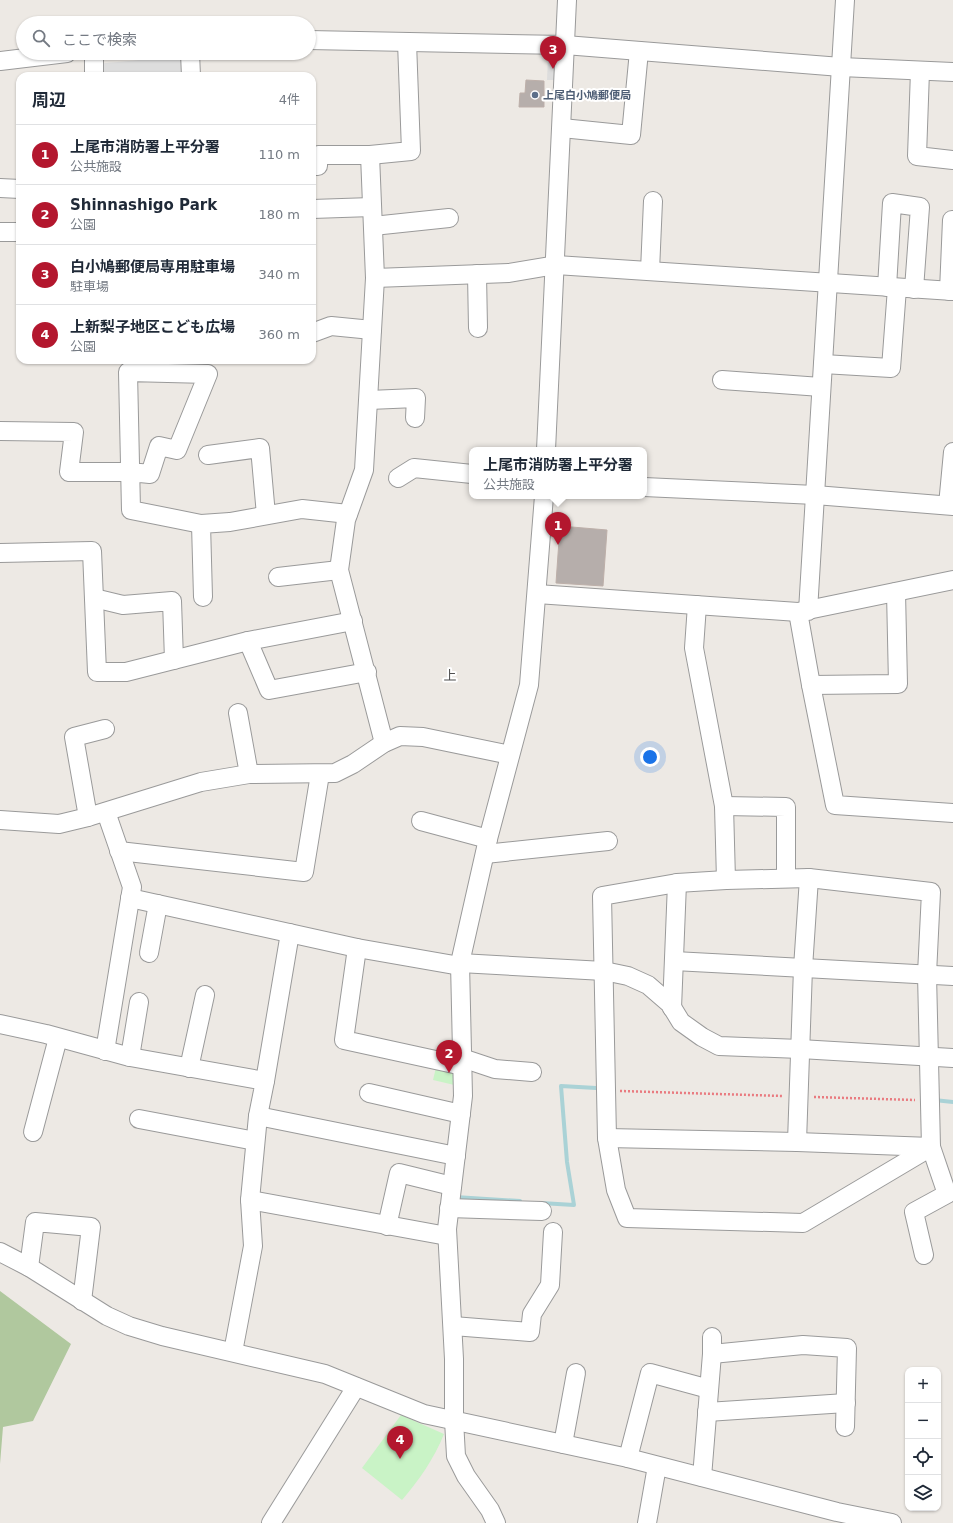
<!DOCTYPE html>
<html lang="ja">
<head>
<meta charset="utf-8">
<style>
	body { margin:0; font-family:"DejaVu Sans","Noto Sans JP",sans-serif; background:#f2f2f3; color:#1f2937 }
	.controls { position:absolute; right:12px; bottom:12px; display:grid; overflow:hidden; border-radius:8px; box-shadow:0 1px 3px #0004 }
	.controls button { width:36px; height:36px; display:grid; place-items:center; padding:0; border:0; border-bottom:1px solid #e0e1e3; background:#fff; color:#1f2937; font:20px sans-serif }
	.you { position:absolute; left:650px; top:757px; width:14px; height:14px; margin:-10px; border:3px solid #fff; border-radius:50%; background:#1a73e8; box-shadow:0 0 0 6px #1a73e833 }
	.badge { display:grid; place-items:center; width:26px; height:26px; border-radius:50%; background:#b3172e; color:#fff; font-size:13px; font-weight:700 }
	.pin { position:absolute; translate:-50% -33px; filter:drop-shadow(0 1px 2px #0008) }
	.pin::after { content:''; position:absolute; top:21px; width:14px; height:12px; background:inherit; clip-path:polygon(0 0,100% 0,50% 100%) }
	.popup { position:absolute; left:469px; top:447px; width:178px; height:52px; box-sizing:border-box; display:grid; place-content:center; border-radius:8px; background:#fff; filter:drop-shadow(0 1px 3px #0005); font-size:13px; white-space:nowrap; color:#747a83 }
	.popup b { font-size:15px; color:#1f2937 }
	.popup::after { content:''; position:absolute; left:50%; top:100%; margin-left:-8px; border:8px solid transparent; border-top-color:#fff }
	.list { margin:0; padding:0; list-style:none }
	h2 { display:flex; justify-content:space-between; align-items:center; height:52px; margin:0; padding:0 16px; font-size:17px }
	h2 small { font-size:13px; font-weight:400; color:#747a83 }
	.list li { display:grid; grid-template-columns:26px 1fr auto; gap:12px; align-items:center; box-sizing:border-box; height:60px; padding:0 16px; border-top:1px solid #e0e1e3 }
	.list b { display:block; font-size:15px; white-space:nowrap }
	.list p { margin:0; font-size:13px; white-space:nowrap; color:#747a83 }
	.list em { font-size:13px; font-style:normal; color:#747a83 }
	.icon { flex:none; width:22px; height:22px; fill:none; stroke:currentColor; stroke-width:2; stroke-linecap:round; stroke-linejoin:round }
	.map { position:relative; flex:none; width:953px; height:1523px; overflow:hidden }
	.search { position:absolute; background:#fff; box-shadow:0 1px 3px #0004; left:16px; top:16px; width:300px; height:44px; display:flex; align-items:center; gap:10px; box-sizing:border-box; padding:0 14px; border-radius:22px; color:#747a83; font-size:15px }
	.panel { position:absolute; background:#fff; box-shadow:0 1px 3px #0004; left:16px; top:72px; width:300px; height:292px; border-radius:12px }
	.map>svg:first-child { display:block }
	.forest { fill:#b0c89e }
	.park { fill:#c9f3c6 }
	.parking { fill:#ddd }
	.lines { fill:none; stroke-linecap:round; stroke-linejoin:round }
	.stream { stroke:#aad2d6; stroke-width:4 }
	.building { fill:#b6aeab; stroke:#bdafa9 }
	.minor-casing { stroke:#9a9a9a; stroke-width:20 }
	.path { stroke:#e97a7f; stroke-width:2.5; stroke-dasharray:2 2; stroke-linecap:butt }
	.minor { stroke:#fff; stroke-width:18 }
	.service-dot { fill:#5c6f8a; stroke:#fff; stroke-width:1.5 }
	.labels { text-anchor:middle; stroke-width:4; stroke-linejoin:round; paint-order:stroke }
	.service-label { font-size:11px; font-weight:bold; fill:#4e5e75; stroke:#fff; text-anchor:start }
	.quarter-label { font-size:13px; fill:#505050; stroke:#fff }
</style>
</head>
<body>
<div class="map">
<svg width="953" height="1523" viewBox="0 0 953 1523">
	<rect width="100%" height="100%" fill="#ede9e4"/>
	<!-- forest -->
	<path class="forest" d="M 0,1291 L 71,1344 L 33,1421 L 3,1427 L 0,1464 Z"/>
	<!-- park -->
	<g class="park">
		<path d="M 438,1059 L 463,1066 L 463,1087 L 433,1080 Z"/>
		<path d="M 401,1415 L 444,1434 C 434,1459 419,1480 402,1500 L 362,1468 Z"/>
	</g>
	<!-- parking -->
	<g class="parking">
		<path d="M 185,56 L 185,76 L 96,76 L 95,64 Z"/>
		<path d="M 548,57 L 558,57 L 557,80 L 547,80 Z"/>
	</g>
	<g class="lines">
		<!-- stream -->
		<g class="stream">
			<path d="M 934,1100 L 953,1102"/>
			<path d="M 455,1197 L 520,1201"/>
			<path d="M 541,1203 L 574,1205 L 567,1162 L 561,1086 L 596,1088"/>
		</g>
	</g>
	<!-- building -->
	<g class="building">
		<path d="M 526,80 L 544,81 L 544,107 L 519,107 L 520,93 L 525,93 Z"/>
		<path d="M 560,526 L 607,530 L 603,586 L 556,583 Z"/>
	</g>
	<g class="lines">
		<defs>
			<g id="minor">
				<path d="M 309,40 L 565,45 L 841,67 L 953,72"/>
				<path d="M 94,53 L 94,76"/>
				<path d="M 190,53 L 191,76"/>
				<path d="M 0,61 L 67,53"/>
				<path d="M 920,71 L 917,156 L 953,160"/>
				<path d="M 562,128 L 631,135 L 639,51"/>
				<path d="M 370,155 L 375,278 L 364,470 L 346,520 L 339,570 L 384,743"/>
				<path d="M 312,166 L 318,166 L 318,155 L 370,155 L 411,151 L 407,42"/>
				<path d="M 0,188 L 20,189"/>
				<path d="M 312,209 L 372,207"/>
				<path d="M 373,226 L 449,218"/>
				<path d="M 0,232 L 20,232"/>
				<path d="M 650,271 L 653,201"/>
				<path d="M 477,274 L 478,328"/>
				<path d="M 375,278 L 509,273 L 556,265 L 953,291"/>
				<path d="M 887,287 L 892,203 L 920,207 L 914,289"/>
				<path d="M 949,291 L 952,220"/>
				<path d="M 312,333 L 331,326 L 372,330"/>
				<path d="M 823,364 L 891,368 L 897,288"/>
				<path d="M 722,380 L 821,387"/>
				<path d="M 369,400 L 416,398 L 415,418"/>
				<path d="M 0,431 L 74,432 L 69,472 L 130,472 L 150,474 L 159,446 L 177,450 L 208,374 L 128,372 L 131,510 L 201,524"/>
				<path d="M 546,450 L 567,0"/>
				<path d="M 208,455 L 260,448 L 266,515"/>
				<path d="M 398,478 L 414,468 L 472,474"/>
				<path d="M 644,487 L 815,495 L 953,506"/>
				<path d="M 948,505 L 953,452"/>
				<path d="M 0,553 L 92,551 L 97,672 L 126,672 L 248,641 L 353,621"/>
				<path d="M 278,577 L 339,570"/>
				<path d="M 537,594 L 798,612 L 953,580"/>
				<path d="M 203,597 L 201,524 L 230,522 L 302,509 L 348,514"/>
				<path d="M 94,598 L 123,605 L 172,601 L 174,660"/>
				<path d="M 697,605 L 694,648 L 724,806 L 726,880"/>
				<path d="M 808,611 L 845,0"/>
				<path d="M 798,612 L 811,685 L 835,805 L 953,813"/>
				<path d="M 248,641 L 269,690 L 367,672"/>
				<path d="M 811,685 L 898,684 L 896,592"/>
				<path d="M 238,713 L 249,774"/>
				<path d="M 724,806 L 786,807 L 786,878"/>
				<path d="M 88,817 L 74,737 L 105,729"/>
				<path d="M 0,820 L 59,824 L 88,817 L 201,782 L 249,774 L 335,773 L 353,764 L 384,743 L 400,736 L 423,737 L 510,755"/>
				<path d="M 421,821 L 488,839"/>
				<path d="M 119,851 L 304,872 L 320,774"/>
				<path d="M 485,854 L 608,841"/>
				<path d="M 130,898 L 357,948 L 460,966"/>
				<path d="M 357,948 L 344,1040 L 463,1066"/>
				<path d="M 149,953 L 158,904"/>
				<path d="M 674,961 L 953,976"/>
				<path d="M 460,963 L 604,971 L 628,976 L 648,985 L 670,1004 L 681,1022 L 702,1037 L 719,1046 L 800,1049 L 953,1058"/>
				<path d="M 672,1008 L 677,883"/>
				<path d="M 0,1024 L 46,1034 L 130,1057 L 265,1081 L 258,1116 L 250,1200 L 253,1246 L 233,1352"/>
				<path d="M 105,1051 L 132,887 L 106,812"/>
				<path d="M 130,1057 L 139,1002"/>
				<path d="M 462,1058 L 495,1069 L 532,1072"/>
				<path d="M 189,1068 L 205,995"/>
				<path d="M 265,1081 L 290,933"/>
				<path d="M 369,1093 L 461,1114"/>
				<path d="M 258,1116 L 456,1156"/>
				<path d="M 139,1119 L 255,1141"/>
				<path d="M 33,1132 L 58,1038"/>
				<path d="M 607,1138 L 797,1142 L 931,1147"/>
				<path d="M 797,1142 L 803,968 L 809,878"/>
				<path d="M 250,1200 L 447,1236"/>
				<path d="M 449,1208 L 542,1211"/>
				<path d="M 387,1226 L 399,1173 L 452,1186"/>
				<path d="M 0,1252 L 29,1267 L 107,1316 L 129,1326 L 162,1336 L 325,1374 L 424,1414 L 628,1458 L 837,1512 L 892,1523"/>
				<path d="M 924,1255 L 914,1212 L 947,1194 L 931,1147 L 927,974 L 931,892 L 809,878 L 726,880 L 677,883 L 602,896 L 607,1138 L 616,1190 L 627,1218 L 803,1223 L 931,1147"/>
				<path d="M 29,1267 L 35,1222 L 91,1227 L 82,1301"/>
				<path d="M 453,1326 L 530,1332 L 532,1314 L 550,1285 L 553,1232"/>
				<path d="M 712,1354 L 803,1345 L 847,1348 L 845,1427"/>
				<path d="M 707,1412 L 846,1403"/>
				<path d="M 563,1444 L 576,1373"/>
				<path d="M 628,1458 L 650,1373 L 709,1389"/>
				<path d="M 702,1477 L 712,1354 L 712,1337"/>
				<path d="M 271,1523 L 356,1387"/>
				<path d="M 496,1523 L 490,1510 L 466,1476 L 456,1456 L 454,1420 L 454,1359 L 447,1229 L 463,1096 L 460,963 L 488,839 L 529,685 L 544,496"/>
				<path d="M 647,1523 L 657,1466"/>
			</g>
		</defs>
		<!-- minor casing -->
		<use href="#minor" class="minor-casing"/>
		<!-- path -->
		<g class="path">
			<path d="M 620,1091 L 783,1096"/>
			<path d="M 814,1097 L 915,1100"/>
		</g>
		<!-- minor -->
		<use href="#minor" class="minor"/>
	</g>
	<!-- markers -->
	<circle class="service-dot" cx="535" cy="95" r="4"/>
	<g class="labels">
		<!-- service labels -->
		<g class="service-label">
			<text x="543" y="99">上尾白小鳩郵便局</text>
		</g>
		<!-- quarter labels -->
		<g class="quarter-label">
			<text x="450" y="680">上</text>
		</g>
	</g>
</svg>
<div class="controls">
<button>+</button>
<button>−</button>
<button><svg class="icon" aria-label="locate" viewBox="0 0 24 24"><circle cx="12" cy="12" r="6"/><path d="M12 2v4M12 18v4M2 12h4M18 12h4"/></svg></button>
<button><svg class="icon" aria-label="layers" viewBox="0 0 24 24"><path d="M12 4l9 5-9 5-9-5zM3 14l9 5 9-5"/></svg></button>
</div>
<div class="you"></div>
<div class="pin badge" style="left:558px;top:545px">1</div>
<div class="popup"><b>上尾市消防署上平分署</b>公共施設</div>
<div class="pin badge" style="left:449px;top:1073px">2</div>
<div class="pin badge" style="left:553px;top:69px">3</div>
<div class="pin badge" style="left:400px;top:1459px">4</div>
<div class="search"><svg class="icon" aria-label="search" viewBox="0 0 24 24"><circle cx="10" cy="10" r="6"/><path d="M15 15l6 6"/></svg>ここで検索</div>
<section class="panel">
<h2>周辺<small>4件</small></h2>
<ul class="list">
<li><span class="badge">1</span><div><b>上尾市消防署上平分署</b><p>公共施設</p></div><em>110 m</em></li>
<li><span class="badge">2</span><div><b>Shinnashigo Park</b><p>公園</p></div><em>180 m</em></li>
<li><span class="badge">3</span><div><b>白小鳩郵便局専用駐車場</b><p>駐車場</p></div><em>340 m</em></li>
<li><span class="badge">4</span><div><b>上新梨子地区こども広場</b><p>公園</p></div><em>360 m</em></li>
</ul>
</section>
</div>
</body>
</html>
